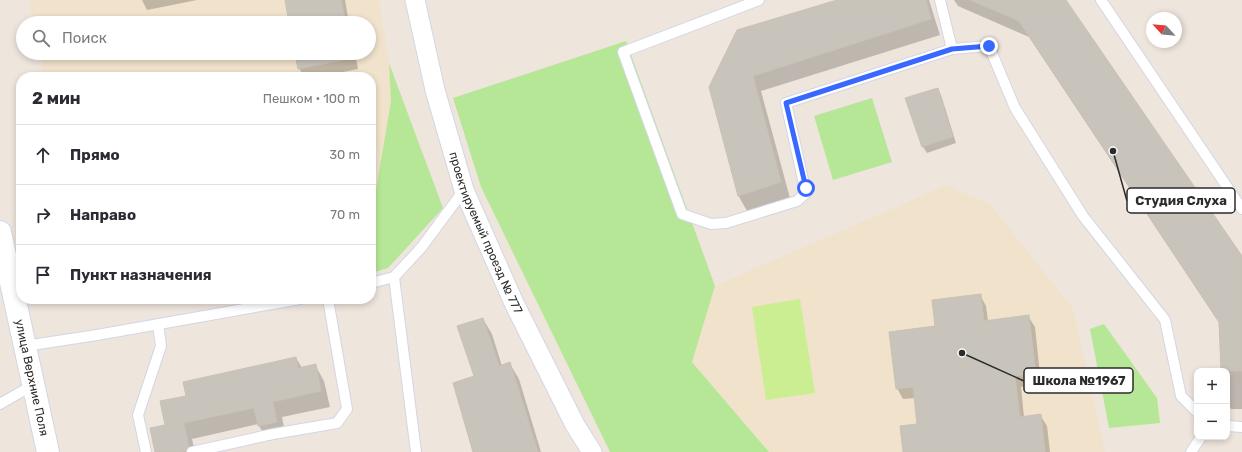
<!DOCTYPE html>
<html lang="ru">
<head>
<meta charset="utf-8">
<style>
	body { margin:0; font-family:Rubik,sans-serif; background:#f7f7f7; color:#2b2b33 }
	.controls { position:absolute; right:12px; bottom:12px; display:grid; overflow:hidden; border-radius:8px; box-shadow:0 2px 6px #0003 }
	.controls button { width:36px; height:36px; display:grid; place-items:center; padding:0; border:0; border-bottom:1px solid #e1e1e2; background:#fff; color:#2b2b33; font:20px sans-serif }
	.compass { position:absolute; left:1146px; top:12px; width:36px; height:36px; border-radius:50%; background:#fff; box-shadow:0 2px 6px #0003; rotate:296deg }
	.stop { position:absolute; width:12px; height:12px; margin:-9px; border:3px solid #3868ff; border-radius:50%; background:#fff }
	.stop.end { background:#3868ff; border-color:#fff; box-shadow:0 1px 4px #0008 }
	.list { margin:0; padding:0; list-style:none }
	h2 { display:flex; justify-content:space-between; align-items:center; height:52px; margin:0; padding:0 16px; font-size:17px }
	h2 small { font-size:13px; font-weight:400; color:#7c7c81 }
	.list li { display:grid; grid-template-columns:26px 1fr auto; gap:12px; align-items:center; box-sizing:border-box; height:60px; padding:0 16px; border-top:1px solid #e1e1e2 }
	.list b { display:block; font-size:15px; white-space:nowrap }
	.list em { font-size:13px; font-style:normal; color:#7c7c81 }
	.icon { flex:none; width:22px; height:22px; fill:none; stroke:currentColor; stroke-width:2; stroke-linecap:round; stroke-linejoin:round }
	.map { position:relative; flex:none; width:1242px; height:452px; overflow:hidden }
	.search { position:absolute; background:#fff; box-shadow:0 2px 6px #0003; left:16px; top:16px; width:360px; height:44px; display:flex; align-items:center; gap:10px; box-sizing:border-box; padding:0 14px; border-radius:22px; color:#7c7c81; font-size:15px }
	.panel { position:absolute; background:#fff; box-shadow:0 2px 6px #0003; left:16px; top:72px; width:360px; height:232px; border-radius:16px }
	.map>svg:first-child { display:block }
	.education { fill:#f0e2cb }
	.green { fill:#b6e797 }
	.pitch { fill:#ccee92 }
	.shadow { fill:#0003 }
	.building { fill:#c9c4bb; stroke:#c9c1b6 }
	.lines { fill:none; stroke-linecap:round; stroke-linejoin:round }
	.service-casing { stroke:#d2d6e5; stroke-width:12 }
	.minor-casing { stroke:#d2d6e5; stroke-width:21 }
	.secondary-casing { stroke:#d2d6e5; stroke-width:24 }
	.service { stroke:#fff; stroke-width:10 }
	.minor { stroke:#fff; stroke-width:19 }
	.secondary { stroke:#fff; stroke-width:22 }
	.route { stroke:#3868ff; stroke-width:5 }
	.labels { text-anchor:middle; stroke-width:3; stroke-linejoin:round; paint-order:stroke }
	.street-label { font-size:12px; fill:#2b2b2b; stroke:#fff }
	.leader { fill:none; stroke:#2b2b2b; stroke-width:1.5 }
	.callout-dot { fill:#2b2b2b; stroke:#fff; stroke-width:1.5 }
	.callout { fill:#fff; stroke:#2b2b2b; stroke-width:1.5 }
	.callout-label { font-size:13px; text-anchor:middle; font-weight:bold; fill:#2b2b2b }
</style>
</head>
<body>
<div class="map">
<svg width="1242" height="452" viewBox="0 0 1242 452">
	<rect width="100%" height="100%" fill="#eee5dd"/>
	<!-- education -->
	<g class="education">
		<path d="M 29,0 L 379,0 L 389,63 L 391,101 L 376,190 L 371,192 L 371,77 L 44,77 L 40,53 L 369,53 L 369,23 L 34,23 Z"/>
		<path d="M 946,185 L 990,204 L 1073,309 L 1105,452 L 769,452 L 692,361 L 715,286 Z"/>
	</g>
	<!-- green -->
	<g class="green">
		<path d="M 626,41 L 715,286 L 692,362 L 769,452 L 610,452 L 481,187 L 453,98 Z"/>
		<path d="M 389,63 L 443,208 L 388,268 L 371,273 L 371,192 L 376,190 L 391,101 Z"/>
		<path d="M 872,98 L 892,162 L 833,180 L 814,116 Z"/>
		<path d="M 1104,324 L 1157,398 L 1160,423 L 1109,428 L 1090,329 Z"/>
	</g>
	<!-- pitch -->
	<path class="pitch" d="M 800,299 L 815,393 L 766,400 L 752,307 Z"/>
	<!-- shadow -->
	<g class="shadow">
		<path d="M 142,0 L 197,0 L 147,10 Z"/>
		<path d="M 286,0 L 345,0 L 349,23 L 290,23 Z"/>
		<path d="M 841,0 L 929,0 L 940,35 L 761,91 L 790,198 L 747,211 L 738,195 L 710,87 Z"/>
		<path d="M 954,0 L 1065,0 L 1242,257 L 1242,409 L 1231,409 L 1227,402 L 1227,371 L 1222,371 L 1220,324 L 1029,37 L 958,6 Z"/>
		<path d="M 296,53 L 355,53 L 358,69 L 318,77 L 304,77 L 299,68 Z"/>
		<path d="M 937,89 L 941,95 L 956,143 L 927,153 L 923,147 L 907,99 Z"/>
		<path d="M 980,295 L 986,306 L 988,321 L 1028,316 L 1035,327 L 1041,384 L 1021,387 L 1024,417 L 1040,415 L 1047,426 L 1050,452 L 904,452 L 918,425 L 915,398 L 903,399 L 897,388 L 936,327 Z"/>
		<path d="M 483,319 L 492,334 L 502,366 L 510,364 L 519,379 L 541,452 L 474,452 L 475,376 Z"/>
		<path d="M 296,358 L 302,368 L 315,365 L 324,381 L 330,407 L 282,417 L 286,437 L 268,441 L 258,424 L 192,439 L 195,452 L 156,452 L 167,426 L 187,396 Z"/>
	</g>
	<!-- building -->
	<g class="building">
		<path d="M 285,0 L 341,0 L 346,23 L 289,23 Z"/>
		<path d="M 837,0 L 926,0 L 931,19 L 753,76 L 781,182 L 738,196 L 709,87 L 737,30 Z"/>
		<path d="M 970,0 L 1066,0 L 1242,256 L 1242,371 L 1221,371 L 1219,322 L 1019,21 Z"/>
		<path d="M 295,53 L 352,53 L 353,58 L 298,69 Z"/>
		<path d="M 938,88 L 953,137 L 922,147 L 905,98 Z"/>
		<path d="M 981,294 L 984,321 L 1029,315 L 1036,373 L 1015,376 L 1020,417 L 1041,414 L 1045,452 L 903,452 L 900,426 L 917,424 L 913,387 L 896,389 L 889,332 L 935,326 L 932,300 Z"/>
		<path d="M 483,318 L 499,366 L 510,362 L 538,452 L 473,452 L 453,383 L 474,376 L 457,326 Z"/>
		<path d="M 296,357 L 298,368 L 316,364 L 321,391 L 273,402 L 277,422 L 258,426 L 254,408 L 184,423 L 189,447 L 186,451 L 179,452 L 155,452 L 150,428 L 165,425 L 160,401 L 186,396 L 183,382 Z"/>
	</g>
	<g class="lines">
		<defs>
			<g id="service">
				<path d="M 759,0 L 623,52 L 682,214 L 711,224 L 726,223 L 797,201 L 806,193 L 786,103 L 952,49 L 989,46 L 1015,108 L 1083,216 L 1165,320 L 1181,396 L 1197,412"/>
				<path d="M 940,0 L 952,49"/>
				<path d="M 1101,0 L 1242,209"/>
				<path d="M 394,277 L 416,452"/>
				<path d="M 371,283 L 394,277 L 421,248 L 464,190"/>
				<path d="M 25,346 L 97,335 L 300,299"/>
				<path d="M 0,404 L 33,385"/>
				<path d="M 1227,426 L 1242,427"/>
				<path d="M 146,452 L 138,415 L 161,346 L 158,324"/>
				<path d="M 192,452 L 273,434 L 337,423 L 347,409 L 328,299"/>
				<path d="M 1191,452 L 1201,437"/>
			</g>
			<g id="minor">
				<path id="s1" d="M 415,0 L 435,90 L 464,190 L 514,303 L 575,425 L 592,452"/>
			</g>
			<g id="secondary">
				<path id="s2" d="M 0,232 L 48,452"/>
			</g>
		</defs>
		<!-- service casing -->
		<use href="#service" class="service-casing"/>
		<!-- minor casing -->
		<use href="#minor" class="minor-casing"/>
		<!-- secondary casing -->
		<use href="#secondary" class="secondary-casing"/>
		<!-- service -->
		<use href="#service" class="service"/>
		<!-- minor -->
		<use href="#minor" class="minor"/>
		<!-- secondary -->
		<use href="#secondary" class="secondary"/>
	</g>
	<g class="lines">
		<!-- route -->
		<path class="route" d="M 806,188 L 786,103 L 952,49 L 989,46"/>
	</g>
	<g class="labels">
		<!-- street labels -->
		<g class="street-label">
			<text dy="4" stroke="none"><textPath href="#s1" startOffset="244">проектируемый проезд № 777</textPath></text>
			<text dy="4" stroke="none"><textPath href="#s2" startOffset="149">улица Верхние Поля</textPath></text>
		</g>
	</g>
	<!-- callouts -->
	<path class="leader" d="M1113 151L1127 201M962 353L1024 381"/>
	<g class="callout-dot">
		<circle cx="1113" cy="151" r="4"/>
		<circle cx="962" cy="353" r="4"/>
	</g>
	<g class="callout">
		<rect x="1127" y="188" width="108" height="25" rx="4"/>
		<rect x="1024" y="368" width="109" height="25" rx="4"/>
	</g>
	<g class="callout-label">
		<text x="1181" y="205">Студия Слуха</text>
		<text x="1079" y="385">Школа №1967</text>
	</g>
</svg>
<div class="controls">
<button>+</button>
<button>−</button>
</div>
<svg class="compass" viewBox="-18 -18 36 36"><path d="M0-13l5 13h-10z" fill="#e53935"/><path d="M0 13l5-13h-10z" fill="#7c7c81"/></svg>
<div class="stop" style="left:806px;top:188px"></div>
<div class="stop end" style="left:989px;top:46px"></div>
<div class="search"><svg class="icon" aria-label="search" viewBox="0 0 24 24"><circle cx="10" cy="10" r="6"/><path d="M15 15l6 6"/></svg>Поиск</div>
<section class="panel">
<h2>2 мин<small>Пешком · 100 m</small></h2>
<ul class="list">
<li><svg class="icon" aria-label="ahead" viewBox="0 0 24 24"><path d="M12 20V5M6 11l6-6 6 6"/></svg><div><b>Прямо</b></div><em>30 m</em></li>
<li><svg class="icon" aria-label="right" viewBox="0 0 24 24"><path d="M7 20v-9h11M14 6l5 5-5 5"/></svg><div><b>Направо</b></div><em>70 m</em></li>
<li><svg class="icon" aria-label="arrive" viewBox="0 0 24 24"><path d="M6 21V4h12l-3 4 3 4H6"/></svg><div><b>Пункт назначения</b></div></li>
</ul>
</section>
</div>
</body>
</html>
